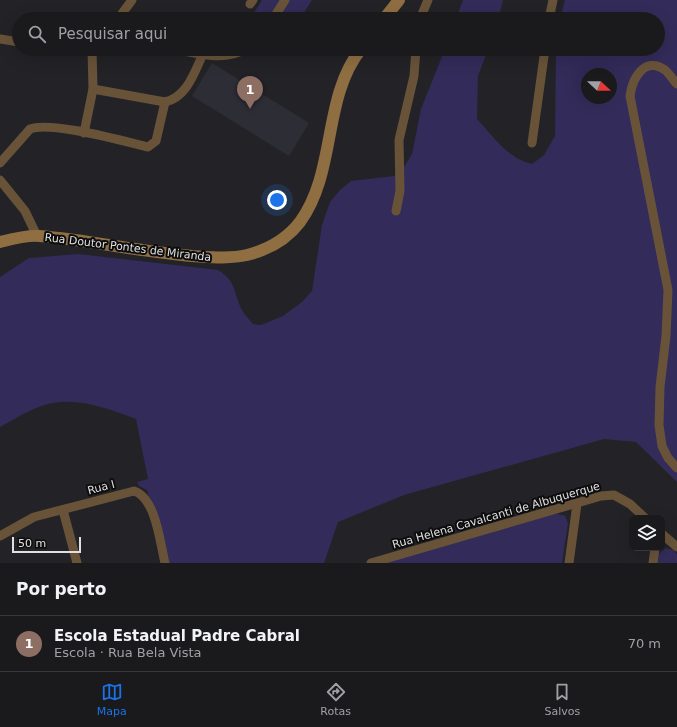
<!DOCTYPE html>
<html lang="pt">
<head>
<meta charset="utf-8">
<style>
	body { margin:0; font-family:"DejaVu Sans",sans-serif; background:#27272a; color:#f1f3f6 }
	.controls { position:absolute; right:12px; bottom:12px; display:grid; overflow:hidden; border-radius:8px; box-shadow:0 4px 16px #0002 }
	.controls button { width:36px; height:36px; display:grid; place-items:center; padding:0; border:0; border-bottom:1px solid #38383b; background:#1a1a1d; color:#f1f3f6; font:20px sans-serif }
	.compass { position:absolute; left:581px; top:68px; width:36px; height:36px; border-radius:50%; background:#1a1a1d; box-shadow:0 4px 16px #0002; rotate:112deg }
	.scale { position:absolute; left:12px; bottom:10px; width:69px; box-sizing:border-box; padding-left:4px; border:2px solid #e0e0e2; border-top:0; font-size:11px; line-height:14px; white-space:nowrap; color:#e0e0e2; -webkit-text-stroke:3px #0d0d0e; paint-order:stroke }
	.you { position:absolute; left:277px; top:200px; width:14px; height:14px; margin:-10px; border:3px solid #fff; border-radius:50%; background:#1a73e8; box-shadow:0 0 0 6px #1a73e833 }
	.badge { display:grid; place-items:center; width:26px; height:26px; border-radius:50%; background:#1a73e8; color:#fff; font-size:13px; font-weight:700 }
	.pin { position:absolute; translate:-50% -33px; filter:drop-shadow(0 1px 2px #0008) }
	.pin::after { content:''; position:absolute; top:21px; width:14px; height:12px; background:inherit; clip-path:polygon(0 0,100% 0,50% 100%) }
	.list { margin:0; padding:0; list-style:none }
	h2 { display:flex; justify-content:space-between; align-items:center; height:52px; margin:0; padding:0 16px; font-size:17px }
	h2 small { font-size:13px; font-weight:400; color:#9fa1a4 }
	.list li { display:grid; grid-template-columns:26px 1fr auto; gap:12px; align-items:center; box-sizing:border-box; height:56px; padding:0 16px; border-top:1px solid #38383b }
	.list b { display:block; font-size:15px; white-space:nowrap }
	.list p { margin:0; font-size:13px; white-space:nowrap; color:#9fa1a4 }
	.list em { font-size:13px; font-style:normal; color:#9fa1a4 }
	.icon { flex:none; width:22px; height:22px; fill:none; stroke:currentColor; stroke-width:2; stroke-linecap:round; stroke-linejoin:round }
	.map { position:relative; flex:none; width:677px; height:563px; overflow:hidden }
	.search { position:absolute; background:#1a1a1d; box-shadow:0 4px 16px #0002; left:12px; right:12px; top:12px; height:44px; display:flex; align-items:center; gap:10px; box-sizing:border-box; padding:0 14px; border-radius:22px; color:#9fa1a4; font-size:15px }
	.sheet { height:108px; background:#1a1a1d }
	nav { display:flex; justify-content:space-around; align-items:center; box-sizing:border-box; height:56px; border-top:1px solid #38383b; background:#1a1a1d; font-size:11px; color:#9fa1a4 }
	nav a { display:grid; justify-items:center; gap:2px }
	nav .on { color:#1a73e8 }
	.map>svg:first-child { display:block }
	.built { fill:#2d2d36 }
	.green { fill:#332b59; fill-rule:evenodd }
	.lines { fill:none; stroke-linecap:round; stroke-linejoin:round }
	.street { stroke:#685339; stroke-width:9 }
	.secondary { stroke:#8f6e42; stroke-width:12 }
	.labels { text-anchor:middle; stroke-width:4; stroke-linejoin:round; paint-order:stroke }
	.street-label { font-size:11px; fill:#e0e0e2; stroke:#0d0d0e }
</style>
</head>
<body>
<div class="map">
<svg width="677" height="563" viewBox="0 0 677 563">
	<rect width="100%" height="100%" fill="#232327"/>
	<!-- built -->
	<path class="built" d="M 212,63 L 309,123 L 289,156 L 192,96 Z"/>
	<!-- green -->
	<g class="green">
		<path d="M 262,0 L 312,0 L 300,19 L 250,19 Z"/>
		<path d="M 463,0 L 503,0 L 498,19 L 456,19 Z"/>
		<path d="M 565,0 L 677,0 L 677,482 L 636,442 L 604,439 L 404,495 L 338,522 L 324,563 L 168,563 L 147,490 L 139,486 L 137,482 L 148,479 L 136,419 C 107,408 70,394 39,407 C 25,412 13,420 0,427 L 0,277 L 29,258 L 78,254 L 218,270 C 235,281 233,288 240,306 C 242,312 248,318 253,324 L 261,325 L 283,316 L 302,302 L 312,291 L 322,225 L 330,202 L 340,190 L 351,181 L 394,176 L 401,172 L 412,154 L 421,109 L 445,49 L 488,49 L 478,76 L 477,119 C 493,136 508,159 532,164 L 544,155 L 555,136 L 556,49 L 658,49 L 658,19 L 560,19 ZM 587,74 L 611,74 L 611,98 L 587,98 Z"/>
		<path d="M 555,513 L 565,516 L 568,523 L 562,563 L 383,563 Z"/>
		<path d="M 666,548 L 673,550 L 677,554 L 677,563 L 656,563 L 657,555 Z"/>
	</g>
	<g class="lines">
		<!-- street -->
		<g class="street">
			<path d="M 250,4 L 253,0"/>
			<path d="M 118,19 L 132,0"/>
			<path d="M 273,19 L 285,0"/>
			<path d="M 420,19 L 428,0"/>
			<path d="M 549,19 L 553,0"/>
			<path d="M 0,39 L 19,42"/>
			<path d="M 173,49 C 195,53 225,62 245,49"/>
			<path d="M 677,84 C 673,80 669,73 665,70 C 644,55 632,80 630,96 L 668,290 L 666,336 L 660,387 L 659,425 L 662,446 L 668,458 L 677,468"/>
			<path d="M 93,89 L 165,102 C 187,97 194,73 203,54"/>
			<path d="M 84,133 L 93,89 L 92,49"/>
			<path d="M 532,143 L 545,49"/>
			<path d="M 0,163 L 30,129 C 51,121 123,141 148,147 L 156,141 L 165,102"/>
			<path d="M 0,180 L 25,211 L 37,236"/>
			<path d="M 396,211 L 400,191 L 399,140 L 414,76 L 416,49"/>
			<path d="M 63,510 L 77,563"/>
			<path d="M 662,534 L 677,547"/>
			<path d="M 0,536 L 34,517 L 134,491 C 156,498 160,543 165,563"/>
			<path d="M 371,563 L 601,496 L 614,495 L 630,504 L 645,518"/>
			<path d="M 569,563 L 577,504"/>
			<path d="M 653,563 L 655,548"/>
		</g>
		<!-- secondary -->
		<g class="secondary">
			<path d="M 384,19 L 399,0"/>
			<path d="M 0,242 C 12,239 27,235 39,236 C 90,240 141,252 192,256 C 210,257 229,259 247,255 C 267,250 287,239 300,222 C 337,171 322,98 361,49"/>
		</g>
	</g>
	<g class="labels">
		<!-- street labels -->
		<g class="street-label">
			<text transform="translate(128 247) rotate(7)" y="4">Rua Doutor Pontes de Miranda</text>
			<text transform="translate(101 487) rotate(-15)" y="4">Rua I</text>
			<text transform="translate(496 515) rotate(-16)" y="4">Rua Helena Cavalcanti de Albuquerque</text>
		</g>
	</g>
</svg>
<div class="controls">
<button><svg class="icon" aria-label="layers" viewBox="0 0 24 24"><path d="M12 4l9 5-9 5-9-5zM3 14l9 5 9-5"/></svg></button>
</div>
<svg class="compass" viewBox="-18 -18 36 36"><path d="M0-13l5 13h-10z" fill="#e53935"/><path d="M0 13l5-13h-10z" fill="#9fa1a4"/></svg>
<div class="scale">50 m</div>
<div class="you"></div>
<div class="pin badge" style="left:250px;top:109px;background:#8d6e63">1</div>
<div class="search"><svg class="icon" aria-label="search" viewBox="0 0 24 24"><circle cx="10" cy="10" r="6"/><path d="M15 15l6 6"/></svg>Pesquisar aqui</div>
</div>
<section class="sheet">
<h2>Por perto<small></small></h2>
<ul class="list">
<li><span class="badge" style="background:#8d6e63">1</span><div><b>Escola Estadual Padre Cabral</b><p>Escola · Rua Bela Vista</p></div><em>70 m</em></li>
</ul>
</section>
<nav>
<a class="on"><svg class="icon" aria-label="map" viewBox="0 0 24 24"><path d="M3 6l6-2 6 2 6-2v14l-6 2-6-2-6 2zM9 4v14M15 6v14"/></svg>Mapa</a>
<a><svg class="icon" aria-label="directions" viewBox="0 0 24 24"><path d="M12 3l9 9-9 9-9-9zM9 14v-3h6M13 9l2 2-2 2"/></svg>Rotas</a>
<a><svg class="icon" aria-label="saved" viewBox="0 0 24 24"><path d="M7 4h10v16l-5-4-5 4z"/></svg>Salvos</a>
</nav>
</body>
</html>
